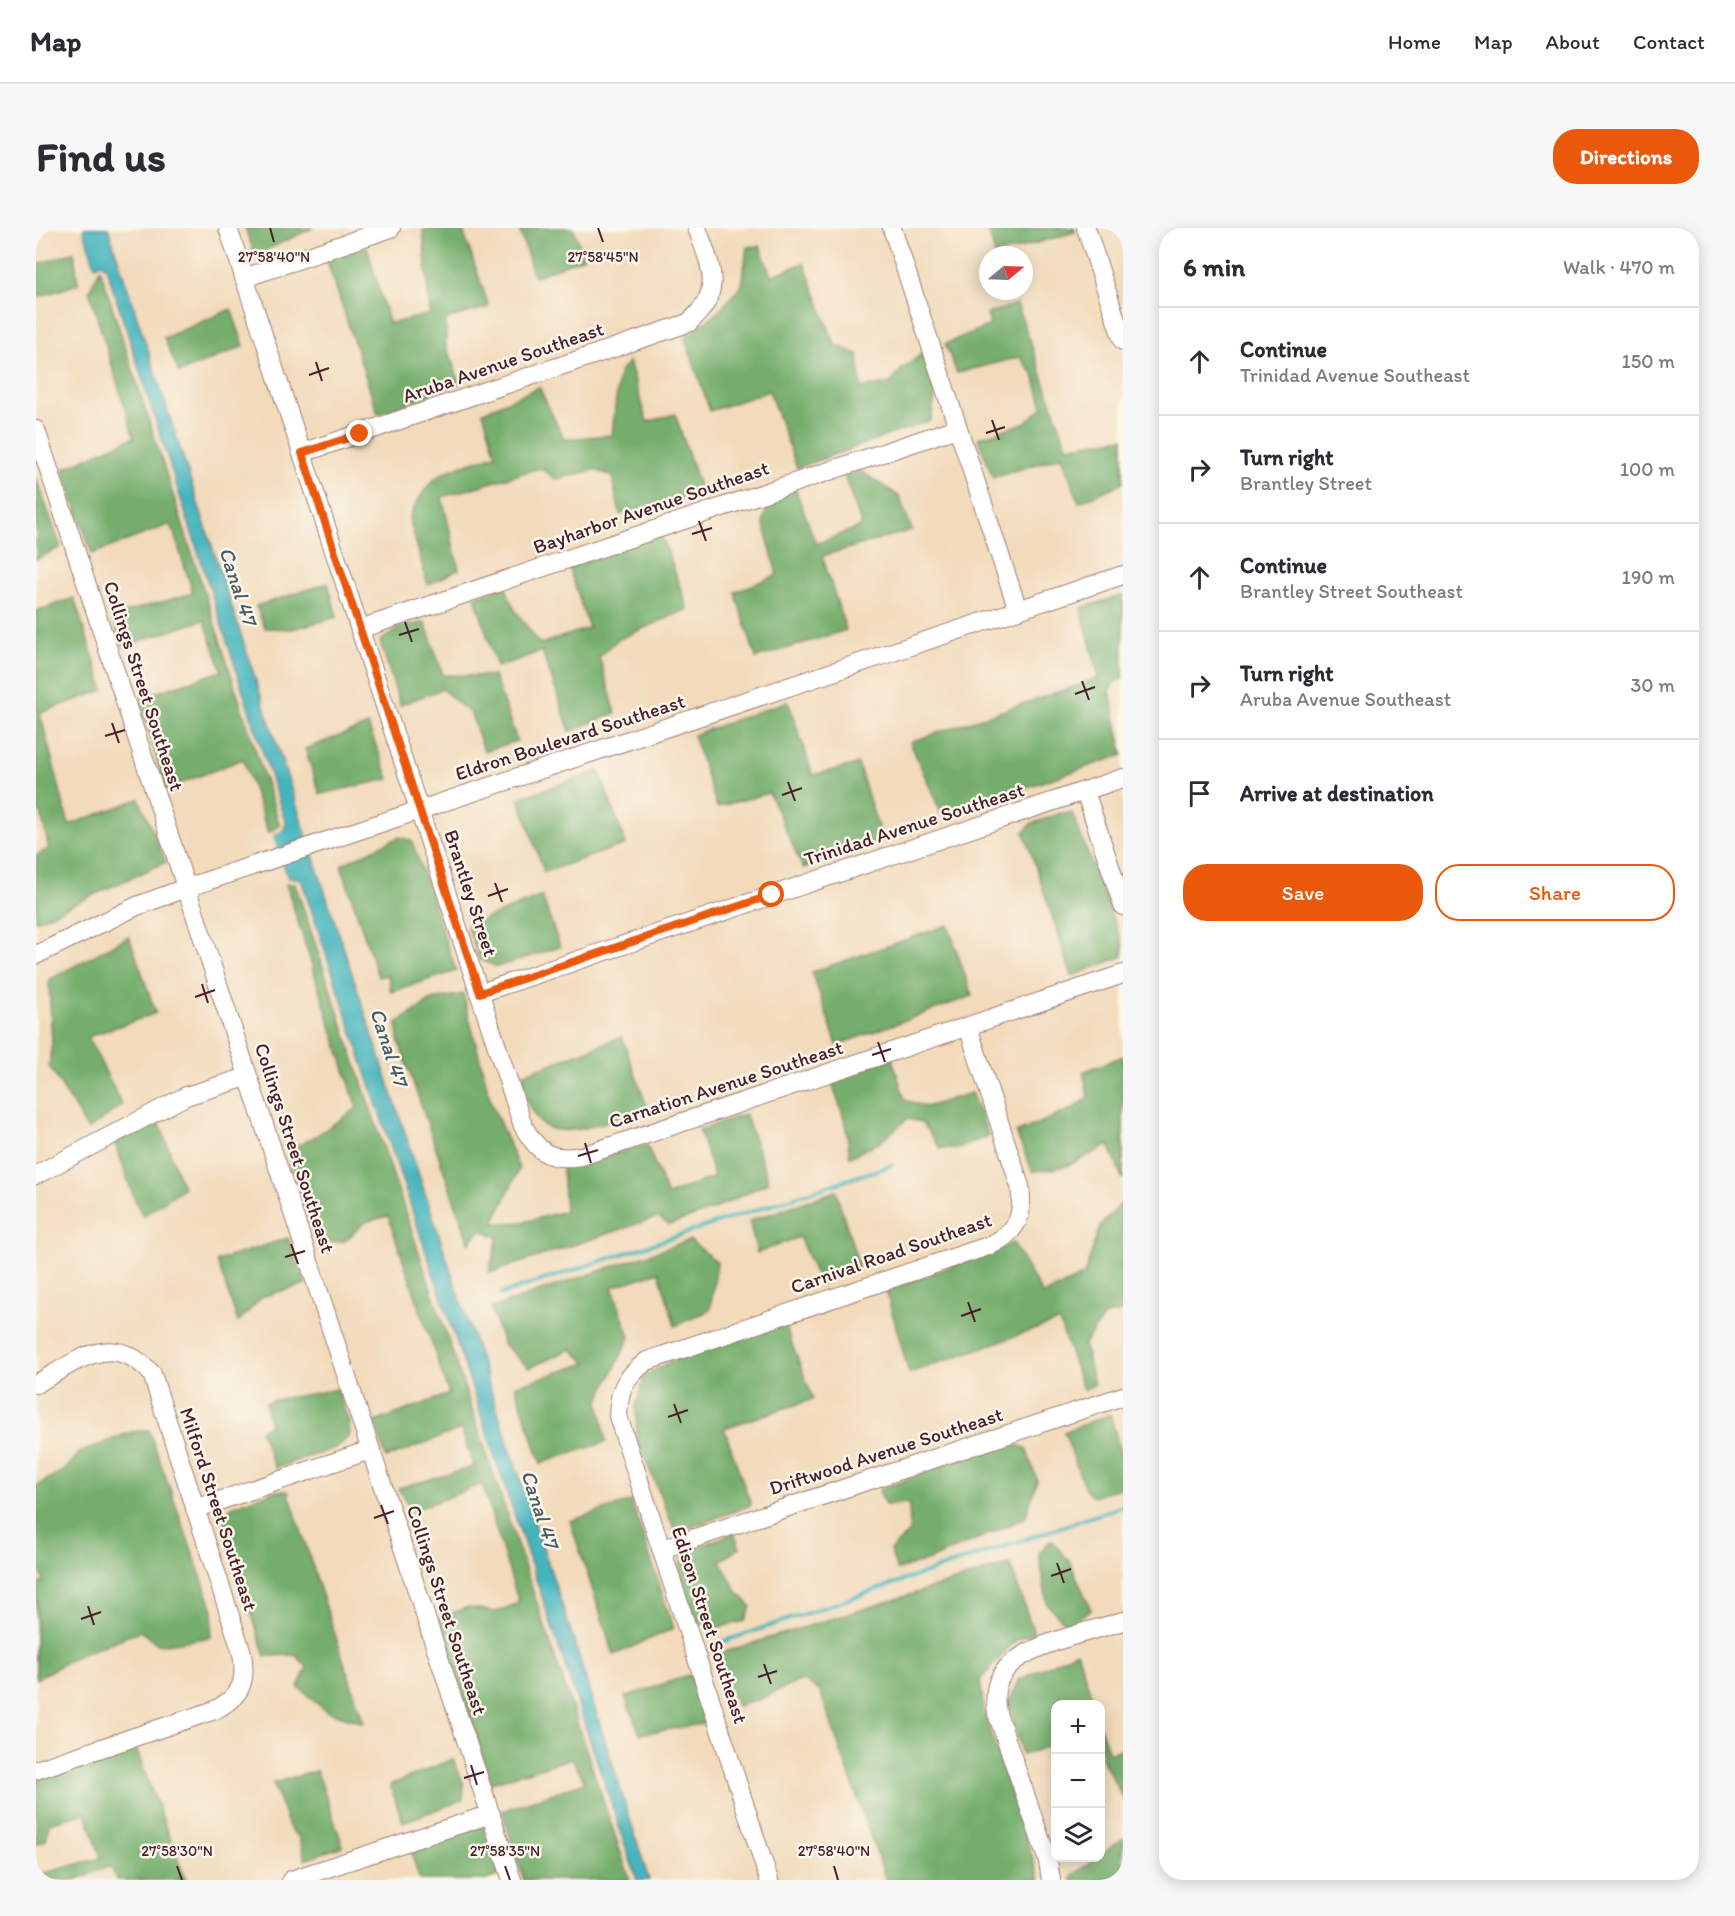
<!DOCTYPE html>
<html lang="en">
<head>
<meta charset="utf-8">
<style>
	body { margin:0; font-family:Itim,sans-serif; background:#f7f7f7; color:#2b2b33 }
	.controls { position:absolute; right:18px; bottom:18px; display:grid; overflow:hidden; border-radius:12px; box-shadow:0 3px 15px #0003 }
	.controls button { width:54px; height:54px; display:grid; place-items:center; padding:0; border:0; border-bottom:2px solid #e1e1e2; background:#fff; color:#2b2b33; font:30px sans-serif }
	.compass { position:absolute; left:943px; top:18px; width:54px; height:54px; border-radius:50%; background:#fff; box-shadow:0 3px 15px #0003; rotate:71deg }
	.stop { position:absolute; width:18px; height:18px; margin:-14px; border:4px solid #ea580c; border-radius:50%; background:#fff }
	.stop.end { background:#ea580c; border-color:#fff; box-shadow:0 2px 6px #0008 }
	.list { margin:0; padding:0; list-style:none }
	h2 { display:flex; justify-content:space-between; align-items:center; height:78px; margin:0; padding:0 24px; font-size:26px }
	h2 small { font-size:20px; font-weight:400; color:#7c7c81 }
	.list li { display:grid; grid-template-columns:39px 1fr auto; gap:18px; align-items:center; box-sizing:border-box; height:108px; padding:0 24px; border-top:2px solid #e1e1e2 }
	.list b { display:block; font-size:22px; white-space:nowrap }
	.list p { margin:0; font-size:20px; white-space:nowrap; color:#7c7c81 }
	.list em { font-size:20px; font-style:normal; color:#7c7c81 }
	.actions { display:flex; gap:12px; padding:18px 24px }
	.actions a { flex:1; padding:14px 0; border:2px solid #ea580c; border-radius:24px; text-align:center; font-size:21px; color:#ea580c }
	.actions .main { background:#ea580c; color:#fff }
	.icon { flex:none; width:33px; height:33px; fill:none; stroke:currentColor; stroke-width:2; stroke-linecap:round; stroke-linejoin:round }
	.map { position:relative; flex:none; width:1087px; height:1652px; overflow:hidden; border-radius:24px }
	header { display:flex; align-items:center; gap:36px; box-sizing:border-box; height:84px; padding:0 30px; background:#fff; border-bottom:2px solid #e1e1e2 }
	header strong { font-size:28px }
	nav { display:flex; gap:33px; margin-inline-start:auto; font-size:21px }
	.intro { display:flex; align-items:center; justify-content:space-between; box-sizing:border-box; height:144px; padding:0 36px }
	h1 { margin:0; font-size:42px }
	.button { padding:15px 27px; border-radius:24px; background:#ea580c; color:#fff; font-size:21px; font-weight:700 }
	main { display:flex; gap:36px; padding:0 36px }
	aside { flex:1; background:#fff; border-radius:24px; box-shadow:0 3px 15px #0003 }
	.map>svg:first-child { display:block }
	.forest { fill:#75ae6c; stroke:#60664c; stroke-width:1.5 }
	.water { fill:#45b5bd; stroke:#486a74; stroke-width:1.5 }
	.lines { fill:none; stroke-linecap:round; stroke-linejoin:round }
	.stream { stroke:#45b5bd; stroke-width:4 }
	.minor-casing { stroke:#9e7c72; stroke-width:20 }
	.minor { stroke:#fff; stroke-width:18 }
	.route { stroke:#ea580c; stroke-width:8 }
	.ticks { fill:none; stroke:#4a1f2b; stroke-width:2 }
	.labels { text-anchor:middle; stroke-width:5; stroke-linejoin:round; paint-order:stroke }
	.street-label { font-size:20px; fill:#4a1f2b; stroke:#fbf7ec }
	.water-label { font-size:21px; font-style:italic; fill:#485b65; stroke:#fbf7ec }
	.ticks-label { font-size:15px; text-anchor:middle; fill:#4a1f2b; stroke:#fbf7ec; stroke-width:5; stroke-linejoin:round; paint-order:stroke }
</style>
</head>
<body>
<header>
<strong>Map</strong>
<nav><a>Home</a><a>Map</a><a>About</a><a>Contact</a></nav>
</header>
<div class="intro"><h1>Find us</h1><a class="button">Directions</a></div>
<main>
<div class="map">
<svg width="1087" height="1652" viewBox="0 0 1087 1652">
	<rect width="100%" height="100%" fill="#fbf7ec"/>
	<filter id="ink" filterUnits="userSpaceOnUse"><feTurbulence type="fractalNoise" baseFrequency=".0167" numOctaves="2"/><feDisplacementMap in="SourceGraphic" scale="12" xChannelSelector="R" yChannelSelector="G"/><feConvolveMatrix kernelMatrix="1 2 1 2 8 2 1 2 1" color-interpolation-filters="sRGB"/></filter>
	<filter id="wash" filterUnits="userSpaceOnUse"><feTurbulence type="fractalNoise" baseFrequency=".008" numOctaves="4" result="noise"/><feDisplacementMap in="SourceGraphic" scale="24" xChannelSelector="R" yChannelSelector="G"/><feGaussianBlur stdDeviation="1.35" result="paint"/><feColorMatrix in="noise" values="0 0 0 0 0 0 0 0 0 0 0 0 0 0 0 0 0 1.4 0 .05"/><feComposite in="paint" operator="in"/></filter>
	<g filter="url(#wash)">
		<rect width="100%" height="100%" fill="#f2daba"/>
		<!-- forest -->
		<g class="forest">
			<path d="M 209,0 L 277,0 L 219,27 Z"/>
			<path d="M 393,0 L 426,0 L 453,79 L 410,91 L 410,118 L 424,155 L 342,186 L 291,33 L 331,19 L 353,96 L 394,86 L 387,2 Z"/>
			<path d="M 483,0 L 537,0 L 548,29 L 498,49 Z"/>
			<path d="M 952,0 L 1038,0 L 1039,4 L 959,27 Z"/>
			<path d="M 724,18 L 735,48 L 768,35 L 799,117 L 822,126 L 825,160 L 855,155 L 865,142 L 888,124 L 901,156 L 895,192 L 761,240 L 733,163 L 674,183 L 649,110 L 682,84 L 706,57 L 711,19 Z"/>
			<path d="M 38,24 L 42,56 L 0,70 L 0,37 Z"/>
			<path d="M 64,41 L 244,598 L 232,605 L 207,531 L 130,561 L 103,470 L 186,443 L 168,392 L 87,418 L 76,388 L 157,365 L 135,296 L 56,326 L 27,241 L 98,209 L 53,63 Z"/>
			<path d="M 981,76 L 1031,219 L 1087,210 L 1087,255 L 1043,274 L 1026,228 L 957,250 L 942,210 L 988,195 L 1007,179 L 998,147 L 984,129 L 921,145 L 909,116 L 954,97 L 951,86 Z"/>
			<path d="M 195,81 L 208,118 L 143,145 L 128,110 Z"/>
			<path d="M 593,133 L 611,194 L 639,186 L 665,264 L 584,286 L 576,248 L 559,242 L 520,251 L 504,240 L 406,269 L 423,341 L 392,357 L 373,290 C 396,240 412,242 460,227 L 447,184 L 503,159 L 528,211 L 576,207 L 583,145 Z"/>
			<path d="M 824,243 L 863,268 L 876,302 L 786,328 L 810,402 L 720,430 L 699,364 L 741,347 L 727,293 L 732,278 L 759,260 L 780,316 L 826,298 L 807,245 Z"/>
			<path d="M 0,250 L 25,319 L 0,331 Z"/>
			<path d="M 625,305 L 652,381 L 581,412 L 563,429 L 580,485 L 534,503 L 506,423 L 461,439 L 439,369 L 469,358 L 479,382 L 504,416 L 553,400 L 533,340 Z"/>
			<path d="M 292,355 L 301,389 L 257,401 L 229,400 L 220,378 Z"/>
			<path d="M 1087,367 L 1087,450 L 1078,454 L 1074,464 L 1087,527 L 906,587 L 874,514 L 1063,450 L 1045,380 Z"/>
			<path d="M 38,370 L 68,462 L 4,485 L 33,597 L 103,571 L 130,634 L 0,693 L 0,627 L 13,621 L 5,585 L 0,582 L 0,383 Z"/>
			<path d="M 389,394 L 407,447 L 458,448 L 481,513 L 448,523 L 435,486 L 406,461 L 364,477 L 344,413 L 365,399 Z"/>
			<path d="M 752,473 L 777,547 L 822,536 L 846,612 L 767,640 L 733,565 L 681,579 L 657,507 Z"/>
			<path d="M 332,497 L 353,551 L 284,566 L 269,521 Z"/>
			<path d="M 563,543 L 590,616 L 508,644 L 483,570 Z"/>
			<path d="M 1025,585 L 1036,585 L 1087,717 L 1087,728 L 1036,748 L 988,604 L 995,596 Z"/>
			<path d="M 363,609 L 376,613 L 420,743 L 355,764 L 352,747 L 342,749 L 305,637 Z"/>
			<path d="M 250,656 L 259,656 L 594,1652 L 488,1652 L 466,1583 L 549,1554 L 536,1530 L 455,1555 L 403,1390 L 432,1379 L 460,1384 L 483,1375 L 446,1256 L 376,1283 L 362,1260 L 438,1239 L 425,1201 L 350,1230 L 339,1194 L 413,1166 L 352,988 L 329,994 L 309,1013 L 280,1015 L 254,936 L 254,921 C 281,910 297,896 321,880 Z"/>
			<path d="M 506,668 L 524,719 L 461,739 L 443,731 L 431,698 Z"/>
			<path d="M 912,697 L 936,768 L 801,817 L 776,744 Z"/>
			<path d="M 93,708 L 120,785 L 52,809 L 86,877 L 52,902 L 13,838 L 16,815 L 13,752 Z"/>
			<path d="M 427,766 L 455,874 L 483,941 L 458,995 L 488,994 L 529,983 L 526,939 L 611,917 L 631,967 L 678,949 L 663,902 L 709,886 L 733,954 L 678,981 L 633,997 L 622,989 L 453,1045 L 462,1009 L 445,1002 L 433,1015 L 362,811 L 361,795 L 396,772 Z"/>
			<path d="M 586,809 L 611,879 C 584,888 522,919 501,891 C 493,879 488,862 482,848 Z"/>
			<path d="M 1087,828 L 1087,952 L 1073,917 L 1031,938 L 997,944 L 980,905 L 1036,881 L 1053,870 L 1047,844 Z"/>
			<path d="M 856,830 L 869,872 L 890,879 L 935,865 L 953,908 L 922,920 L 904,920 L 886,894 L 871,891 L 844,914 L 814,929 L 809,893 L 795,852 Z"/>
			<path d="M 123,894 L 147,960 L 107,988 C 93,964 89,939 78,914 Z"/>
			<path d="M 800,963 L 823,1038 L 784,1056 L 763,1009 L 721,1025 L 713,993 Z"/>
			<path d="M 1087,974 L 1087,1084 L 1069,1087 L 1048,1116 L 1058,1157 L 1047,1162 L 1023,1093 L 873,1145 L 850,1063 L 977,1015 L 1007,1067 L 1048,1047 L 1064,998 Z"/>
			<path d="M 252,1010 L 270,1056 L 226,1069 L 202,1094 L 181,1033 Z"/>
			<path d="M 654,1012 L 681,1034 L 674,1082 L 639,1098 L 623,1044 L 576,1059 L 594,1109 L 563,1172 L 570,1214 L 505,1235 L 479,1158 L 551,1135 L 535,1121 L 493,1140 L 467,1116 L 455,1080 Z"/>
			<path d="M 748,1095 L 777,1171 L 688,1200 L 715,1277 L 640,1305 L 601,1211 L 600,1177 L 608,1148 L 635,1133 Z"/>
			<path d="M 301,1161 L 313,1194 L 314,1207 L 302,1219 L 239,1240 L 224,1202 L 234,1197 L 229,1175 C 252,1167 276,1167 301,1161 Z"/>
			<path d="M 1074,1186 L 1087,1234 L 1087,1259 L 1057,1269 L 1050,1263 L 1028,1204 Z"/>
			<path d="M 113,1202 L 177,1382 L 175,1409 L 123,1417 L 104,1403 L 39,1429 L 0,1451 L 0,1357 L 8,1354 L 0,1333 L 0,1258 L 30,1241 L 43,1225 L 95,1204 Z"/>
			<path d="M 968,1213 L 990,1220 L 1001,1252 L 989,1290 L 896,1331 L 861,1342 L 854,1322 L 874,1304 L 873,1275 L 849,1277 L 843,1262 Z"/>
			<path d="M 238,1263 L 252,1263 L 328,1495 L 290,1483 L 262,1459 L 271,1439 L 260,1427 L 229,1428 L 191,1309 L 188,1290 L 195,1279 Z"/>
			<path d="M 595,1273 L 638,1400 L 578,1427 L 534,1293 Z"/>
			<path d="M 698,1305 L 704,1320 L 684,1333 L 702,1365 L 715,1378 L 709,1393 L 679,1400 L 658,1394 L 643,1353 L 645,1331 L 661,1319 Z"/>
			<path d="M 1015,1312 L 1034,1334 L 1055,1382 L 1031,1397 L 1011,1376 L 1003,1325 Z"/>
			<path d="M 974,1336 L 998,1405 L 979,1413 L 944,1452 L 949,1489 L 1004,1652 L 850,1652 L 784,1463 L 766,1452 L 720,1473 L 700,1478 L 681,1426 Z"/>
			<path d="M 1041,1423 L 1058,1476 L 1020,1476 L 1019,1516 L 986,1527 L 973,1475 L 983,1452 Z"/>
			<path d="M 654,1447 L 672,1495 L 604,1506 L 589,1469 Z"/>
			<path d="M 1064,1499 L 1073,1525 L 1087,1521 L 1087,1570 L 1065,1529 Z"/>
			<path d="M 99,1518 L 150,1652 L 80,1652 L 75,1638 L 39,1652 L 6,1652 L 4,1646 L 65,1630 L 50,1585 L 13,1595 L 10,1612 L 0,1617 L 0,1552 Z"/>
			<path d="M 417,1531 L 428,1557 L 427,1572 L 367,1594 L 354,1557 Z"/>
			<path d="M 281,1543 L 307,1618 L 269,1631 L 263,1609 L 254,1601 L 237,1555 Z"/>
			<path d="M 447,1598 L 464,1647 L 450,1652 L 384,1652 L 375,1624 Z"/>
			<path d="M 1087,1610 L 1087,1652 L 1035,1652 L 1036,1648 Z"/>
		</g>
		<!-- water -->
		<g class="water">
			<path d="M 47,0 L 72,0 L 272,612 L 242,622 L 238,608 L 247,603 L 250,596 L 70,39 L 65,35 L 59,38 Z"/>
			<path d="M 276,625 L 533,1398 L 613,1652 L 601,1652 L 266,654 L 262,650 L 252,650 L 247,635 Z"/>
		</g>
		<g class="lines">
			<!-- stream -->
			<g class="stream">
				<path d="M 465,1066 L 856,937"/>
				<path d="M 683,1415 L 1087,1278"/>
			</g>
		</g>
	</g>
	<g filter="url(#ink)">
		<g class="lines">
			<defs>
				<g id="minor">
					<path d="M 192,0 L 487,898 C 503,926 514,933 546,928 L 1087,746"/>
					<path d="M 856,0 L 982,382"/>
					<path d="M 1050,0 L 1087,113"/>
					<path d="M 208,50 L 355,0"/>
					<path d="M 0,202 L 476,1652"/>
					<path d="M 266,225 L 652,95 C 689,64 675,39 661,0"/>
					<path d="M 324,401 L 921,200"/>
					<path d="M 1049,563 L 1087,678"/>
					<path d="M 0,727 L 101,678 L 150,660 L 1087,347"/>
					<path d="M 444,765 L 1087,550"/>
					<path d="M 0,947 L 150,868 L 211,849"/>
					<path d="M 0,1156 C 42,1133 76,1101 116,1146 L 206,1425 C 211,1455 205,1468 179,1482 L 0,1542"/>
					<path d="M 159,1281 L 334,1222"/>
					<path d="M 626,1321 L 1087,1168"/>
					<path d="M 255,1652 L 455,1586"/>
					<path d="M 733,1652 L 582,1188 C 583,1160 589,1150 611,1133 L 955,1017 C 982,1003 988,988 984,958 L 932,799"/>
					<path d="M 1015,1652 L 1012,1633 L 961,1485 C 959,1472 958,1460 965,1448 C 981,1417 1055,1404 1087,1393"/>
				</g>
			</defs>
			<!-- minor casing -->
			<use href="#minor" class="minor-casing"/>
			<!-- minor -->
			<use href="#minor" class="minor"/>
		</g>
	</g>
	<g class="lines" filter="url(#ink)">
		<!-- route -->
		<path class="route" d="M 324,206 L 266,225 L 444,765 L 736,667"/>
	</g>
	<!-- ticks -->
	<path class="ticks" d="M 234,0 L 238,14M 562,0 L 567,14M 280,134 L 286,153M 273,147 L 293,140M 956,192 L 963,212M 950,205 L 969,199M 663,293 L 670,313M 656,306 L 676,300M 369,394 L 376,414M 363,407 L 383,401M 1046,453 L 1053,472M 1039,466 L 1059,459M 76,495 L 83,515M 69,508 L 89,502M 752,554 L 759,573M 746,567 L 766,560M 459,655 L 466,674M 452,668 L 472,661M 166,756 L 172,775M 159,769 L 179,762M 842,814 L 849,834M 836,827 L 855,821M 549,915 L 555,935M 542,928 L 562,922M 255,1016 L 262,1036M 249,1029 L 269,1023M 932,1074 L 939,1094M 925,1088 L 945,1081M 638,1176 L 645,1195M 632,1189 L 652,1182M 345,1277 L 352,1296M 338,1290 L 358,1283M 1021,1335 L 1028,1355M 1015,1348 L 1035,1341M 52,1378 L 58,1397M 45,1391 L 65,1384M 728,1436 L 735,1456M 722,1449 L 741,1443M 435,1537 L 441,1557M 428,1550 L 448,1544M 141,1638 L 146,1652M 469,1638 L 474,1652M 798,1638 L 802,1652"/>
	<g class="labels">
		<!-- street labels -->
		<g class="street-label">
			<text transform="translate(467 134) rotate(-19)" y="7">Aruba Avenue Southeast</text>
			<text transform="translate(615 279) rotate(-19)" y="7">Bayharbor Avenue Southeast</text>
			<text transform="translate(108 458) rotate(72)" y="7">Collings Street Southeast</text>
			<text transform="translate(534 509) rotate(-18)" y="7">Eldron Boulevard Southeast</text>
			<text transform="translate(878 596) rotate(-18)" y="7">Trinidad Avenue Southeast</text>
			<text transform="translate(435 665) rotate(72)" y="7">Brantley Street</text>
			<text transform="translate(690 856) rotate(-18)" y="7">Carnation Avenue Southeast</text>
			<text transform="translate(259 920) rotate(72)" y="7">Collings Street Southeast</text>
			<text transform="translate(855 1025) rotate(-19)" y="7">Carnival Road Southeast</text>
			<text transform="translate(850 1223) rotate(-18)" y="7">Driftwood Avenue Southeast</text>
			<text transform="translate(183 1281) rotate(72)" y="7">Milford Street Southeast</text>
			<text transform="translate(411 1382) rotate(72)" y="7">Collings Street Southeast</text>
			<text transform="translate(674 1397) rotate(72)" y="7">Edison Street Southeast</text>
		</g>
		<!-- water labels -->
		<g class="water-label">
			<text transform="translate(202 358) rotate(72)" y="7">Canal 47</text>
			<text transform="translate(353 819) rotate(72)" y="7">Canal 47</text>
			<text transform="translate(504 1281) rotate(72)" y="7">Canal 47</text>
		</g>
	</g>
	<g class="ticks-label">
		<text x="238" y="34">27°58'40"N</text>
		<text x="567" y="34">27°58'45"N</text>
		<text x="141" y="1628">27°58'30"N</text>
		<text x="469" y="1628">27°58'35"N</text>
		<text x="798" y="1628">27°58'40"N</text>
	</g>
</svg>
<div class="controls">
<button>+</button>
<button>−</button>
<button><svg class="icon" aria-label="layers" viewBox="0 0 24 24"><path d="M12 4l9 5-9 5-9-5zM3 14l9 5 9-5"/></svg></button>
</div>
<svg class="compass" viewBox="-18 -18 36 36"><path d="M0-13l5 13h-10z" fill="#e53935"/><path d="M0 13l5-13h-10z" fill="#7c7c81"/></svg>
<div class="stop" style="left:736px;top:667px"></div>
<div class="stop end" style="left:324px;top:206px"></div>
</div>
<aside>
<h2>6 min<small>Walk · 470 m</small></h2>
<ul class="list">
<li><svg class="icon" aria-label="ahead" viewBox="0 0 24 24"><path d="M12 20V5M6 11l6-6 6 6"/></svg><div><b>Continue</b><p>Trinidad Avenue Southeast</p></div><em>150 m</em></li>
<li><svg class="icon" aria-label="right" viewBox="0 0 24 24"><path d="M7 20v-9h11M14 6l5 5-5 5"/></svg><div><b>Turn right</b><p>Brantley Street</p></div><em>100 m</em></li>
<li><svg class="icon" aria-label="ahead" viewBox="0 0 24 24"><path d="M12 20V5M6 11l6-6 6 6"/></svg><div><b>Continue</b><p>Brantley Street Southeast</p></div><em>190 m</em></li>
<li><svg class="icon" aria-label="right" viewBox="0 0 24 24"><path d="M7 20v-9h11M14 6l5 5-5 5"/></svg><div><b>Turn right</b><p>Aruba Avenue Southeast</p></div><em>30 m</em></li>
<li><svg class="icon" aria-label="arrive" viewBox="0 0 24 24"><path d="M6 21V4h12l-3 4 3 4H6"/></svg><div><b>Arrive at destination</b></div></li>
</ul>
<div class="actions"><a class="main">Save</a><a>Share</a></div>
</aside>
</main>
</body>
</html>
